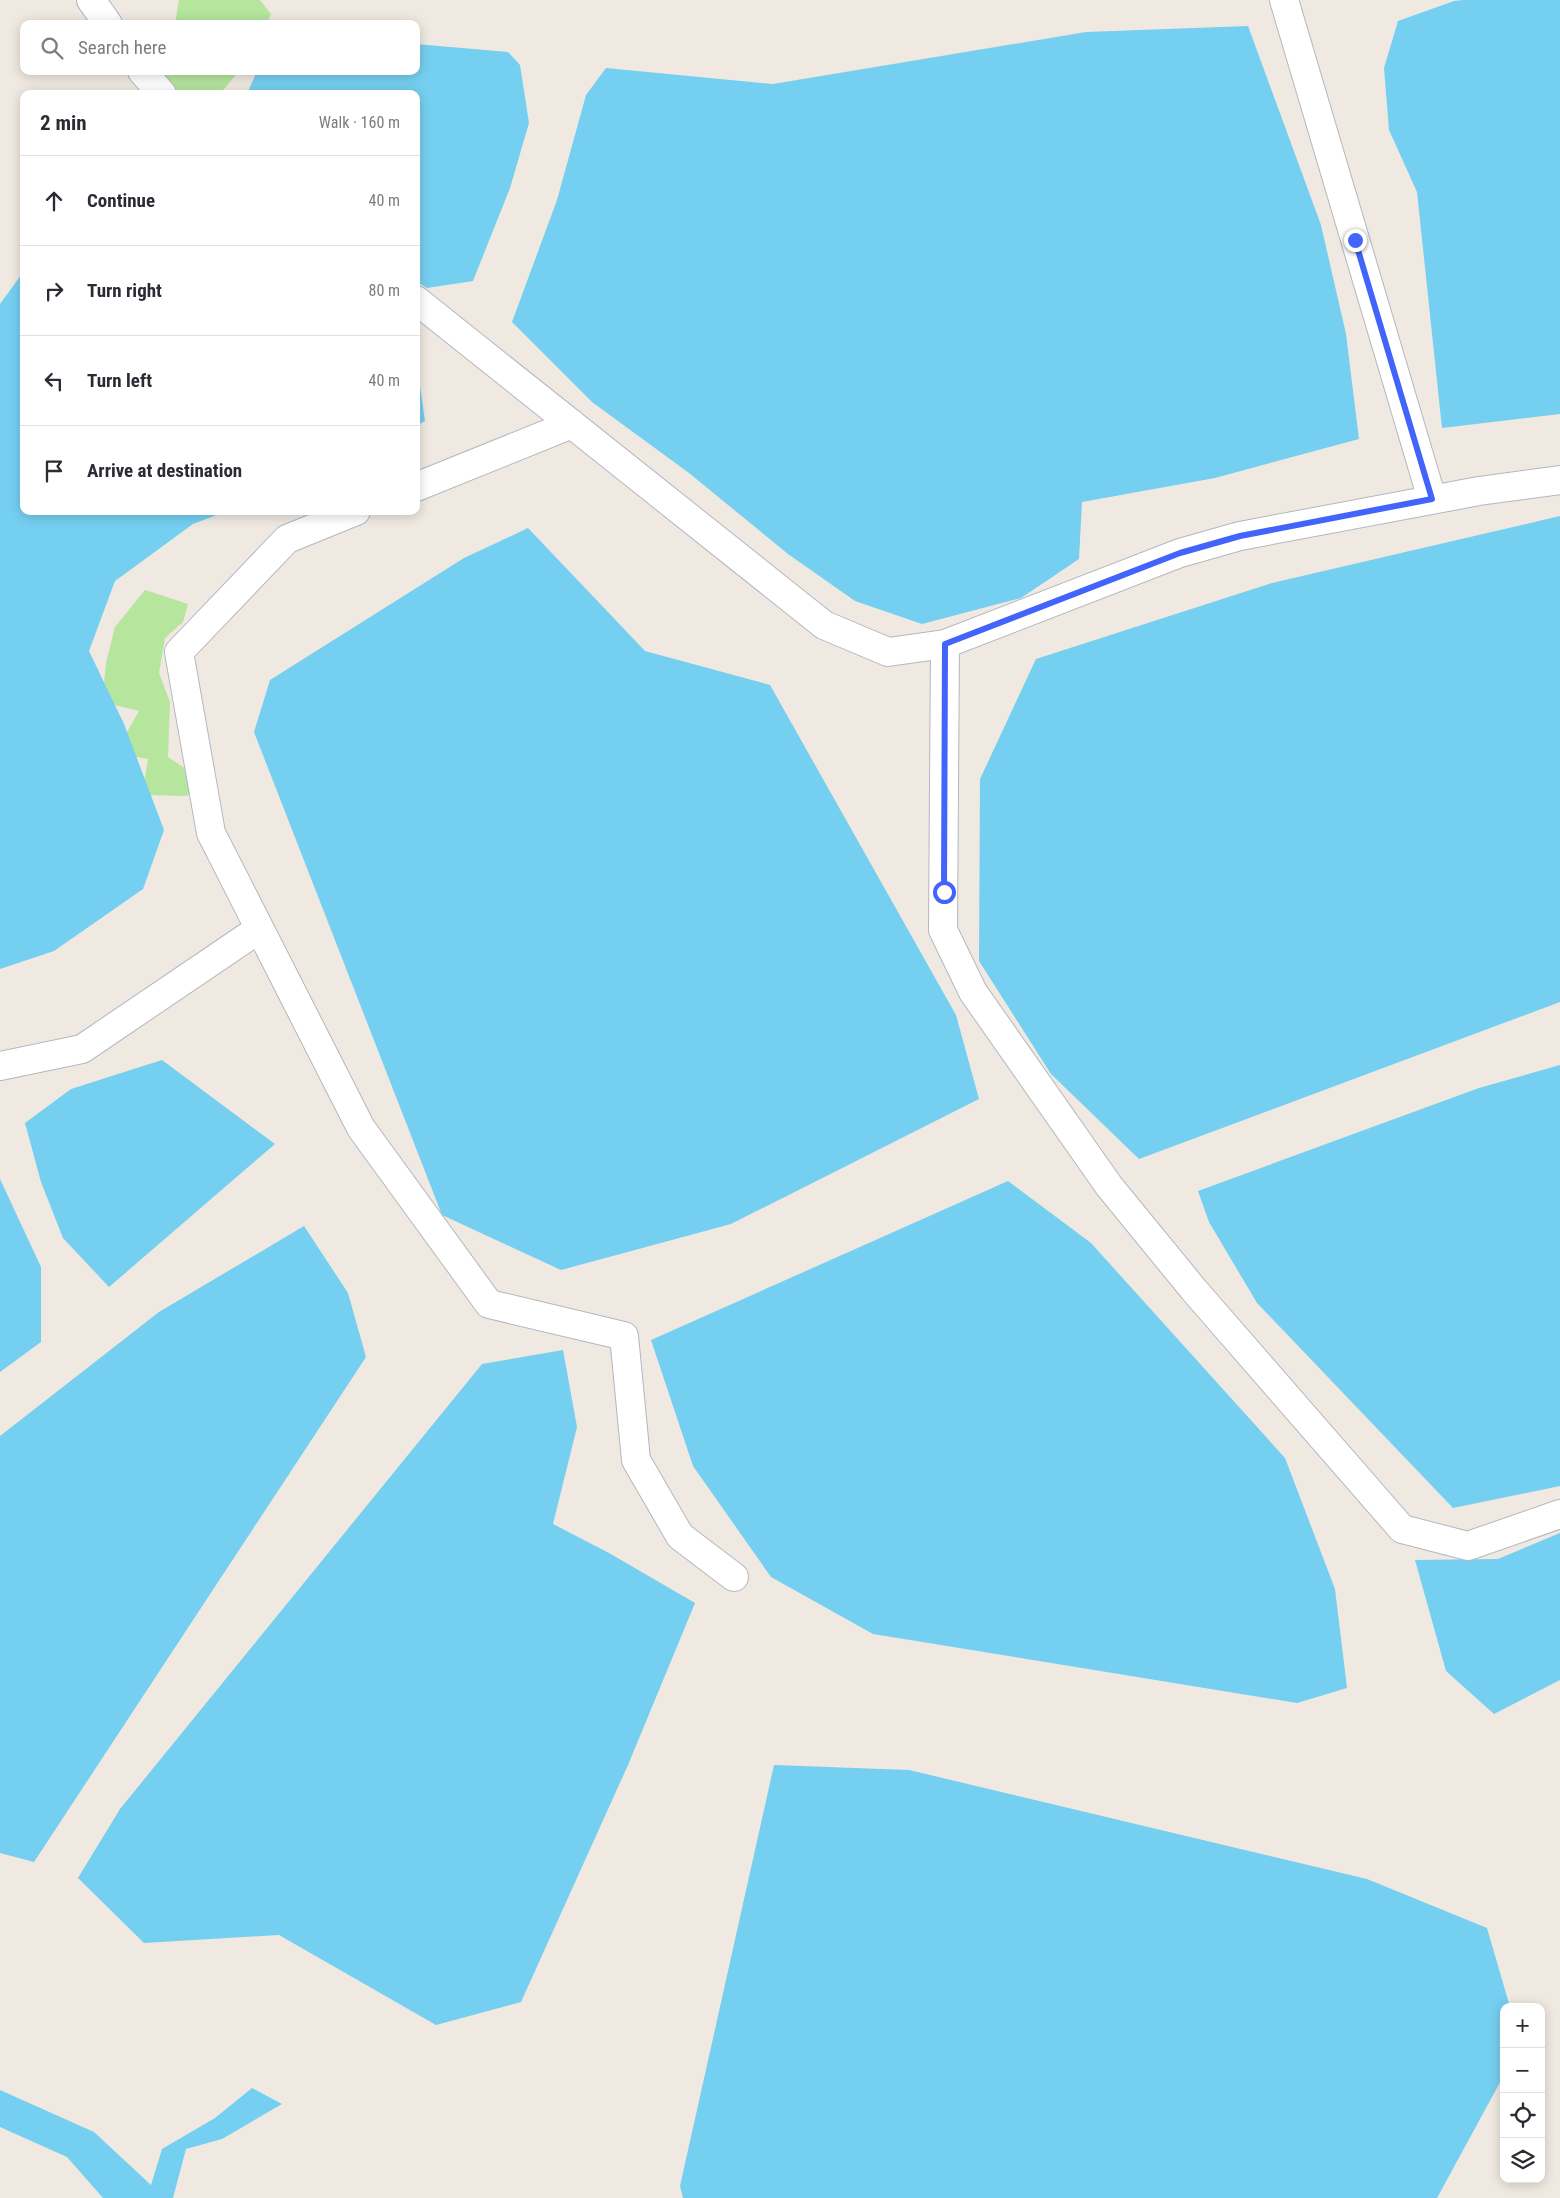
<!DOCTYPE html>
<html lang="en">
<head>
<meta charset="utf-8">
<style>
	body { margin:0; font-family:"Roboto Condensed",sans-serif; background:#f7f7f7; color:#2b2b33 }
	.controls { position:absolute; right:15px; bottom:15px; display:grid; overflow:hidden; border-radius:10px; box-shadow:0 2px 12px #0003 }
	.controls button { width:45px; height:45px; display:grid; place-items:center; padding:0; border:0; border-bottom:1px solid #e1e1e2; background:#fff; color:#2b2b33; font:25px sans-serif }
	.stop { position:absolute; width:15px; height:15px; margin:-11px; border:4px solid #4264fb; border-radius:50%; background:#fff }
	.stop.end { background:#4264fb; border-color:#fff; box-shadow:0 1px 5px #0008 }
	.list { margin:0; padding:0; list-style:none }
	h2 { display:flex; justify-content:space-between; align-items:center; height:65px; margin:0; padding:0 20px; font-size:21px }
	h2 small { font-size:16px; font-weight:400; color:#7c7c81 }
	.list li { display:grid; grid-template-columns:32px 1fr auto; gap:15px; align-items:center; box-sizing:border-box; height:90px; padding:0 20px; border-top:1px solid #e1e1e2 }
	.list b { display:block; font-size:19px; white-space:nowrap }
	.list em { font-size:16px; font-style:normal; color:#7c7c81 }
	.icon { flex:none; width:28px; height:28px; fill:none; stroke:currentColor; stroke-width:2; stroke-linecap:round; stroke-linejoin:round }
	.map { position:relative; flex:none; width:1560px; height:2198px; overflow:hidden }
	.search { position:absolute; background:#fff; box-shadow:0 2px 12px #0003; left:20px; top:20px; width:400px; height:55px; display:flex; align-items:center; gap:12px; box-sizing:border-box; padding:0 18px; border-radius:10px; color:#7c7c81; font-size:19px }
	.panel { position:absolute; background:#fff; box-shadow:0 2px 12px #0003; left:20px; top:90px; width:400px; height:425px; border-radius:10px }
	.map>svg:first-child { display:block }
	.green { fill:#b6e59e }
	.water { fill:#75cff0 }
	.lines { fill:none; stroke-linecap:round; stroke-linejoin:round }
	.minor-casing { stroke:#b4b7c1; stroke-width:30 }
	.minor { stroke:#fff; stroke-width:28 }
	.route { stroke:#4264fb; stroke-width:6 }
</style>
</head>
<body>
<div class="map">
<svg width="1560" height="2198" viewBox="0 0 1560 2198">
	<rect width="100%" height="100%" fill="#efe9e1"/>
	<!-- green -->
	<g class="green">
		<path d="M 179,0 L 260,0 L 271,14 L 267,24 L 175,24 Z"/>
		<path d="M 161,71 L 239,71 L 220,94 L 150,94 Z"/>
		<path d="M 145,590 L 188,604 L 183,622 L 165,638 L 159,673 L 170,702 L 168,757 L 202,780 L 187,796 L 142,795 L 148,759 L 115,753 L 139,711 L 102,702 L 106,663 L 115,627 Z"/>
	</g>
	<!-- water -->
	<g class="water">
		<path d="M 1464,0 L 1560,0 L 1560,414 L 1442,428 L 1417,192 L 1389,130 L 1384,68 L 1398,21 L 1454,1 Z"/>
		<path d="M 1248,26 L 1321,225 L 1346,334 L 1359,439 L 1215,478 L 1082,502 L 1079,559 L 1021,598 L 922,624 L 855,601 L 788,554 L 689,473 L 592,402 L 512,322 L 557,200 L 586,95 L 606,68 L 773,84 L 1086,32 Z"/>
		<path d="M 416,44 L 508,52 L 520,65 L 529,123 L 510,188 L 473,281 L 427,288 L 416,281 L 416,94 L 247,94 L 257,71 L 416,71 Z"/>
		<path d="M 24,271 L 24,511 L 227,511 L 193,524 L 115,581 L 89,651 L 124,724 L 164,830 L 143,889 L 54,951 L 0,969 L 0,304 Z"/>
		<path d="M 416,358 L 425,421 L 416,426 Z"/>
		<path d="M 1560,516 L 1560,1002 L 1139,1159 L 1051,1074 L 979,961 L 980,779 L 1036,659 L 1272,583 Z"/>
		<path d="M 528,528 L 645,651 L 770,685 L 956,1015 L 979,1099 L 731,1224 L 561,1270 L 442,1215 L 254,732 L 270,680 L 464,558 Z"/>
		<path d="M 162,1060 L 275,1144 L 109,1287 L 63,1238 L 41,1182 L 25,1123 L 71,1089 Z"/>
		<path d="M 1560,1065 L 1560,1486 L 1453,1508 L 1257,1303 L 1209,1222 L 1198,1191 L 1479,1088 Z"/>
		<path d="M 0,1179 L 41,1267 L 41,1342 L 0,1372 Z"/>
		<path d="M 1008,1181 L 1091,1243 L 1285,1458 L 1335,1589 L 1347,1688 L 1297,1703 L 873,1634 L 771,1577 L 693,1466 L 651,1340 Z"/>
		<path d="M 304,1226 L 348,1293 L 366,1357 L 34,1862 L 0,1853 L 0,1436 L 159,1312 Z"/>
		<path d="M 563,1350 L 577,1427 L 553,1524 L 609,1553 L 695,1603 L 628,1765 L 521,2002 L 436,2025 L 279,1935 L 144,1943 L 78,1878 L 120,1809 L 482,1364 Z"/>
		<path d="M 1560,1533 L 1560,1680 L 1494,1714 L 1446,1671 L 1415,1560 L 1498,1559 Z"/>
		<path d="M 774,1765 L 909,1770 L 1367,1879 L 1487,1928 L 1510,2007 L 1504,2007 L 1504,2075 L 1437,2198 L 683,2198 L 680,2186 Z"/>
		<path d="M 252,2088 L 282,2104 L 222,2139 L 186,2149 L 173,2198 L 103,2198 L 67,2157 L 0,2127 L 0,2090 L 94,2132 L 151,2185 L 162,2149 L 215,2118 Z"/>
	</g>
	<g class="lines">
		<defs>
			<g id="minor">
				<path d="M 91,0 L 108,24"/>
				<path d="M 1284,0 L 1432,499"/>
				<path d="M 142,71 L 162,94"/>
				<path d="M 416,300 L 824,625 L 888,652 L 945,644 L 1180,553 L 1240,536 L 1479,491 L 1560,480"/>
				<path d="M 416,487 L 572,424"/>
				<path d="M 356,511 L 287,539 L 179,652 L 211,833 L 361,1128 L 489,1304 L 624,1336 L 636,1460 L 680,1536 L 734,1577"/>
				<path d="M 945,644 L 943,930 L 973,992 L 1109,1186 L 1194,1290 L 1402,1529 L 1468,1546 L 1560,1514"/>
				<path d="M 0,1066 L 82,1049 L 259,929"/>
			</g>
		</defs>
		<!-- minor casing -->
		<use href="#minor" class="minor-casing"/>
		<!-- minor -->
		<use href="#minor" class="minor"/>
	</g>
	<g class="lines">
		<!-- route -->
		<path class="route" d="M 944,892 L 945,644 L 1180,553 L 1240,536 L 1432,499 L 1355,240"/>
	</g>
</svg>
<div class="controls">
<button>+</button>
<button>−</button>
<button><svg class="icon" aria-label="locate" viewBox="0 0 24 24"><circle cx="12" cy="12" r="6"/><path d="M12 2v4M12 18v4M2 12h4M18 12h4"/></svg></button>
<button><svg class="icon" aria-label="layers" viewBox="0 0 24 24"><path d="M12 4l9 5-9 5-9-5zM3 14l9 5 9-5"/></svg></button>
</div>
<div class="stop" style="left:944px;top:892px"></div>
<div class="stop end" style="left:1355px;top:240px"></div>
<div class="search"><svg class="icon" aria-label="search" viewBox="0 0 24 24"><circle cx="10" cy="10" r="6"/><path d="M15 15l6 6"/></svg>Search here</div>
<section class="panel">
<h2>2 min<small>Walk · 160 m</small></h2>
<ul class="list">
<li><svg class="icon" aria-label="ahead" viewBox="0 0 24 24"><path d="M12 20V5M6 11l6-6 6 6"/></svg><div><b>Continue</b></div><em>40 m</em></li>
<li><svg class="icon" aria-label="right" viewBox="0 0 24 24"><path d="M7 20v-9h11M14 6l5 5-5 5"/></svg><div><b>Turn right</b></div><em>80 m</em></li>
<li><svg class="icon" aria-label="left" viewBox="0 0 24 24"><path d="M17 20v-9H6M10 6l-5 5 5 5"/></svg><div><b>Turn left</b></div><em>40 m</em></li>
<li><svg class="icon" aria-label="arrive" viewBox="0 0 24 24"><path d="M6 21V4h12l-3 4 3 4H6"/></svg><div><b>Arrive at destination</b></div></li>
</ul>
</section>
</div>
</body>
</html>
